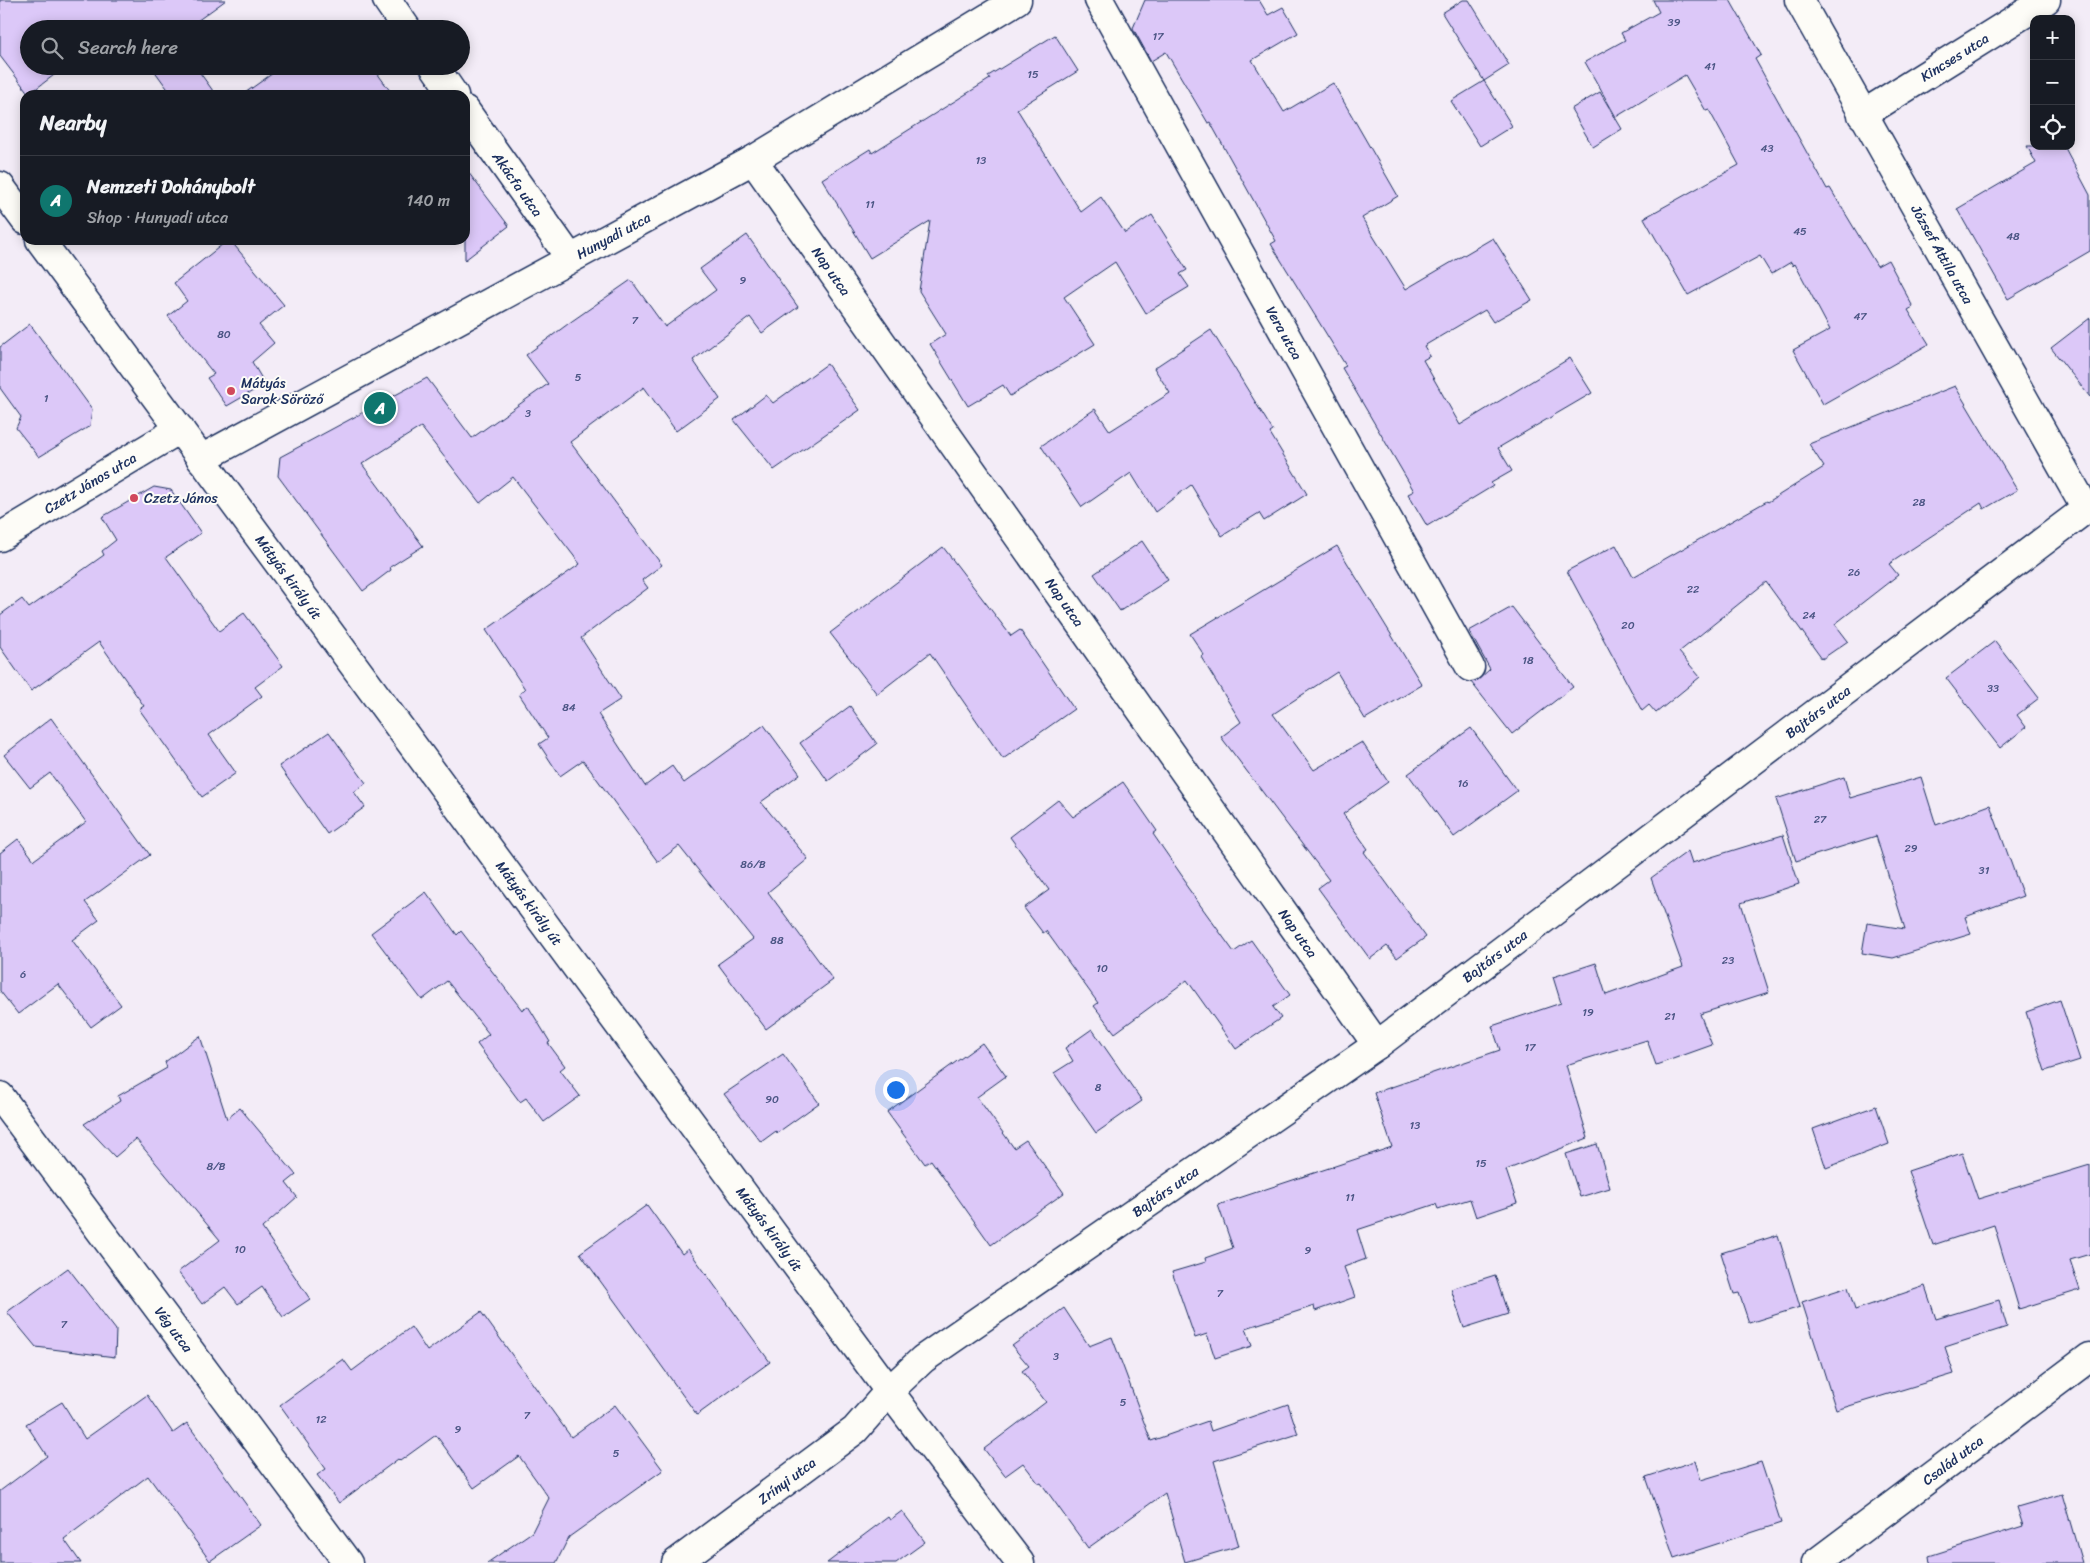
<!DOCTYPE html>
<html lang="en">
<head>
<meta charset="utf-8">
<style>
	body { margin:0; font-family:Sriracha,sans-serif; background:#242831; color:#f1f3f6 }
	.controls { position:absolute; right:15px; top:15px; display:grid; overflow:hidden; border-radius:10px; box-shadow:0 2px 12px #0003 }
	.controls button { width:45px; height:45px; display:grid; place-items:center; padding:0; border:0; border-bottom:1px solid #363941; background:#171b24; color:#f1f3f6; font:25px sans-serif }
	.you { position:absolute; left:895px; top:1089px; width:18px; height:18px; margin:-12px; border:4px solid #fff; border-radius:50%; background:#1a73e8; box-shadow:0 0 0 8px #1a73e833 }
	.badge { display:grid; place-items:center; width:32px; height:32px; border-radius:50%; background:#0f766e; color:#fff; font-size:16px; font-weight:700 }
	.pin { position:absolute; translate:-50% -50%; border:2px solid #fff; box-shadow:0 1px 5px #0006 }
	.list { margin:0; padding:0; list-style:none }
	h2 { display:flex; justify-content:space-between; align-items:center; height:65px; margin:0; padding:0 20px; font-size:21px }
	h2 small { font-size:16px; font-weight:400; color:#9ea1a6 }
	.list li { display:grid; grid-template-columns:32px 1fr auto; gap:15px; align-items:center; box-sizing:border-box; height:90px; padding:0 20px; border-top:1px solid #363941 }
	.list b { display:block; font-size:19px; white-space:nowrap }
	.list p { margin:0; font-size:16px; white-space:nowrap; color:#9ea1a6 }
	.list em { font-size:16px; font-style:normal; color:#9ea1a6 }
	.icon { flex:none; width:28px; height:28px; fill:none; stroke:currentColor; stroke-width:2; stroke-linecap:round; stroke-linejoin:round }
	.map { position:relative; flex:none; width:2090px; height:1563px; overflow:hidden }
	.search { position:absolute; background:#171b24; box-shadow:0 2px 12px #0003; left:20px; top:20px; width:450px; height:55px; display:flex; align-items:center; gap:12px; box-sizing:border-box; padding:0 18px; border-radius:28px; color:#9ea1a6; font-size:19px }
	.panel { position:absolute; background:#171b24; box-shadow:0 2px 12px #0003; left:20px; top:90px; width:450px; height:155px; border-radius:15px }
	.map>svg:first-child { display:block }
	.building { fill:#dcc8f8; stroke:#1b2f5e }
	.lines { fill:none; stroke-linecap:round; stroke-linejoin:round }
	.street-casing { stroke:#1b2f5e; stroke-width:31 }
	.secondary-casing { stroke:#1b2f5e; stroke-width:31 }
	.street { stroke:#fdfcf7; stroke-width:28 }
	.secondary { stroke:#fdfcf7; stroke-width:28 }
	.poi-dot { fill:#d1495b; stroke:#fdfcf7; stroke-width:2 }
	.labels { text-anchor:middle; stroke-width:4; stroke-linejoin:round; paint-order:stroke }
	.number-label { font-size:11px; fill:#4b5584 }
	.street-label { font-size:14px; fill:#1b2f5e; stroke:#fdfcf7 }
	.poi-label { font-size:14px; fill:#1b2f5e; stroke:#fdfcf7; text-anchor:start }
</style>
</head>
<body>
<div class="map">
<svg width="2090" height="1563" viewBox="0 0 2090 1563">
	<rect width="100%" height="100%" fill="#f3ecf7"/>
	<filter id="ink" filterUnits="userSpaceOnUse"><feTurbulence type="fractalNoise" baseFrequency=".02" numOctaves="2"/><feDisplacementMap in="SourceGraphic" scale="10" xChannelSelector="R" yChannelSelector="G"/><feConvolveMatrix kernelMatrix="1 2 1 2 8 2 1 2 1" color-interpolation-filters="sRGB"/></filter>
	<g filter="url(#ink)">
		<!-- building -->
		<g class="building">
			<path d="M 0,0 L 226,0 L 186,29 L 123,29 L 120,24 L 114,29 L 29,29 L 29,66 L 66,66 L 29,94 L 0,56 Z"/>
			<path d="M 1145,0 L 1259,0 L 1268,15 L 1283,7 L 1298,33 L 1252,60 L 1284,112 L 1333,83 L 1398,196 L 1362,218 L 1406,289 L 1493,238 L 1532,300 L 1493,322 L 1485,310 L 1424,346 L 1430,356 L 1423,360 L 1460,425 L 1570,358 L 1592,393 L 1498,448 L 1512,471 L 1491,483 L 1493,486 L 1427,526 L 1408,494 L 1414,491 L 1342,368 L 1346,366 L 1271,244 L 1276,241 L 1210,122 L 1208,123 L 1166,52 L 1151,61 L 1134,30 L 1133,28 Z"/>
			<path d="M 1463,0 L 1469,0 L 1509,65 L 1484,81 L 1442,13 Z"/>
			<path d="M 1653,0 L 1730,0 L 1761,55 L 1755,59 L 1827,189 L 1830,188 L 1877,266 L 1888,260 L 1913,307 L 1908,310 L 1929,344 L 1823,404 L 1793,350 L 1830,330 L 1795,264 L 1793,266 L 1791,262 L 1771,274 L 1760,256 L 1688,295 L 1644,218 L 1739,165 L 1709,110 L 1706,111 L 1685,75 L 1616,117 L 1585,62 L 1625,40 L 1621,33 L 1659,12 Z"/>
			<path d="M 1055,35 L 1078,71 L 1017,109 L 1081,212 L 1101,197 L 1125,233 L 1152,215 L 1187,270 L 1180,274 L 1189,287 L 1146,313 L 1115,262 L 1064,297 L 1095,344 L 1010,396 L 1003,385 L 968,406 L 930,344 L 946,334 L 919,291 L 930,221 L 870,258 L 822,179 L 870,149 L 872,153 L 990,79 L 988,76 Z"/>
			<path d="M 151,66 L 195,66 L 216,95 L 172,95 Z"/>
			<path d="M 283,66 L 372,66 L 393,95 L 242,95 Z"/>
			<path d="M 1484,81 L 1512,126 L 1480,146 L 1451,101 Z"/>
			<path d="M 1600,92 L 1622,129 L 1593,147 L 1571,109 Z"/>
			<path d="M 2027,146 L 2064,146 L 2090,195 L 2090,251 L 2008,299 L 1957,209 L 2036,163 Z"/>
			<path d="M 465,168 L 509,226 L 465,260 Z"/>
			<path d="M 747,235 L 798,307 L 762,333 L 750,317 L 693,360 L 720,399 L 676,431 L 644,387 L 570,442 L 662,565 L 642,580 L 648,588 L 581,638 L 621,699 L 598,714 L 645,786 L 672,766 L 684,783 L 764,725 L 800,774 L 761,802 L 808,859 L 768,892 L 833,980 L 766,1029 L 718,964 L 753,939 L 679,846 L 658,862 L 583,760 L 560,776 L 539,744 L 548,738 L 519,694 L 525,689 L 486,630 L 580,564 L 513,477 L 480,503 L 421,427 L 362,464 L 423,546 L 390,567 L 391,570 L 363,591 L 278,476 L 280,457 L 427,378 L 472,438 L 548,384 L 526,355 L 572,321 L 631,280 L 665,327 L 716,290 L 700,269 Z"/>
			<path d="M 228,240 L 230,240 L 284,305 L 259,325 L 274,343 L 252,362 L 265,384 L 227,406 L 207,378 L 214,374 L 168,316 L 187,301 L 174,283 Z"/>
			<path d="M 2090,318 L 2090,397 L 2051,348 Z"/>
			<path d="M 30,324 L 92,409 L 90,426 L 39,457 L 16,428 L 21,417 L 0,388 L 0,347 Z"/>
			<path d="M 1211,330 L 1273,431 L 1270,433 L 1307,494 L 1264,521 L 1259,513 L 1222,536 L 1191,485 L 1155,512 L 1131,473 L 1082,507 L 1041,446 L 1095,409 L 1110,431 L 1170,393 L 1154,368 Z"/>
			<path d="M 827,364 L 860,410 L 774,470 L 734,420 L 766,395 L 773,403 Z"/>
			<path d="M 1955,386 L 2017,490 L 1984,509 L 1981,503 L 1889,564 L 1898,575 L 1835,624 L 1848,641 L 1822,659 L 1766,582 L 1679,652 L 1700,677 L 1656,713 L 1649,705 L 1642,711 L 1567,571 L 1616,545 L 1633,577 L 1767,501 L 1768,502 L 1824,467 L 1809,444 Z"/>
			<path d="M 154,487 L 171,490 L 201,533 L 166,557 L 219,631 L 244,613 L 283,666 L 255,687 L 262,696 L 209,735 L 236,773 L 202,797 L 139,709 L 144,706 L 99,642 L 31,691 L 0,647 L 0,615 L 22,599 L 29,608 L 104,555 L 102,551 L 116,540 L 102,517 Z"/>
			<path d="M 1142,541 L 1168,580 L 1120,611 L 1094,574 Z"/>
			<path d="M 1337,546 L 1422,685 L 1365,719 L 1337,672 L 1273,714 L 1314,770 L 1362,742 L 1388,782 L 1343,814 L 1368,849 L 1364,852 L 1426,937 L 1397,958 L 1387,946 L 1370,959 L 1318,888 L 1329,880 L 1221,737 L 1241,722 L 1201,657 L 1204,655 L 1190,634 Z"/>
			<path d="M 943,547 L 1011,636 L 1020,630 L 1074,709 L 1003,759 L 930,653 L 877,694 L 830,633 Z"/>
			<path d="M 1512,607 L 1573,687 L 1512,734 L 1471,682 L 1478,680 L 1490,669 L 1469,631 Z"/>
			<path d="M 1995,641 L 2039,698 L 2017,715 L 2026,727 L 2000,748 L 1946,678 Z"/>
			<path d="M 850,706 L 877,744 L 828,781 L 800,743 Z"/>
			<path d="M 51,718 L 150,855 L 85,902 L 99,920 L 72,940 L 121,1005 L 91,1027 L 58,984 L 18,1014 L 0,991 L 0,853 L 18,839 L 34,860 L 86,822 L 50,773 L 30,788 L 4,755 Z"/>
			<path d="M 1471,728 L 1517,791 L 1454,837 L 1408,774 Z"/>
			<path d="M 329,732 L 366,783 L 354,792 L 365,807 L 327,834 L 279,766 Z"/>
			<path d="M 1844,777 L 1850,798 L 1921,777 L 1936,825 L 1990,805 L 2023,896 L 1965,917 L 1971,934 L 1893,958 L 1862,953 L 1867,923 L 1905,929 L 1876,836 L 1796,861 L 1776,799 Z"/>
			<path d="M 1123,782 L 1157,831 L 1153,834 L 1187,883 L 1185,884 L 1234,952 L 1251,940 L 1290,995 L 1273,1007 L 1281,1018 L 1236,1049 L 1187,980 L 1115,1033 L 1094,1006 L 1098,1003 L 1046,931 L 1043,933 L 1024,908 L 1049,890 L 1010,837 L 1058,800 L 1073,817 Z"/>
			<path d="M 1783,835 L 1799,884 L 1741,903 L 1769,992 L 1700,1014 L 1712,1045 L 1656,1065 L 1647,1040 L 1566,1065 L 1588,1138 L 1506,1170 L 1517,1203 L 1476,1217 L 1470,1199 L 1438,1209 L 1436,1204 L 1357,1230 L 1366,1259 L 1344,1267 L 1355,1297 L 1315,1311 L 1314,1306 L 1246,1328 L 1252,1346 L 1215,1358 L 1207,1334 L 1195,1338 L 1172,1272 L 1206,1262 L 1205,1258 L 1233,1248 L 1218,1205 L 1392,1147 L 1374,1093 L 1500,1050 L 1492,1026 L 1561,1003 L 1553,977 L 1596,963 L 1606,995 L 1683,967 L 1651,878 L 1688,851 L 1692,863 Z"/>
			<path d="M 426,892 L 457,935 L 461,931 L 522,1010 L 528,1006 L 550,1042 L 548,1043 L 565,1066 L 560,1070 L 580,1096 L 544,1122 L 526,1098 L 520,1102 L 477,1044 L 489,1034 L 447,981 L 422,1000 L 371,933 Z"/>
			<path d="M 2060,1000 L 2080,1060 L 2045,1071 L 2026,1012 Z"/>
			<path d="M 1092,1029 L 1142,1101 L 1096,1133 L 1054,1073 L 1073,1061 L 1065,1048 Z"/>
			<path d="M 200,1036 L 227,1119 L 240,1108 L 296,1175 L 286,1183 L 297,1197 L 262,1228 L 310,1299 L 283,1317 L 262,1287 L 238,1304 L 225,1287 L 202,1304 L 178,1272 L 220,1240 L 136,1139 L 115,1157 L 84,1124 L 120,1101 L 118,1096 L 167,1068 L 165,1062 Z"/>
			<path d="M 982,1043 L 1006,1076 L 977,1097 L 1014,1148 L 1026,1140 L 1064,1193 L 991,1245 L 931,1160 L 925,1164 L 887,1112 Z"/>
			<path d="M 783,1054 L 819,1103 L 777,1133 L 776,1131 L 761,1142 L 724,1094 Z"/>
			<path d="M 1876,1106 L 1889,1144 L 1826,1168 L 1813,1129 Z"/>
			<path d="M 1597,1144 L 1610,1188 L 1580,1197 L 1566,1154 Z"/>
			<path d="M 1962,1153 L 1978,1199 L 2090,1165 L 2090,1254 L 2070,1260 L 2080,1290 L 2019,1309 L 1994,1225 L 1933,1245 L 1908,1171 Z"/>
			<path d="M 647,1205 L 682,1254 L 688,1249 L 770,1362 L 697,1415 L 580,1253 Z"/>
			<path d="M 1778,1235 L 1800,1307 L 1749,1323 L 1739,1293 L 1734,1294 L 1721,1253 Z"/>
			<path d="M 68,1268 L 116,1330 L 115,1357 L 36,1347 L 7,1312 Z"/>
			<path d="M 1495,1275 L 1508,1314 L 1464,1328 L 1451,1289 Z"/>
			<path d="M 1925,1286 L 1936,1319 L 1999,1300 L 2007,1327 L 1945,1347 L 1954,1374 L 1836,1410 L 1802,1302 L 1848,1287 L 1855,1310 Z"/>
			<path d="M 1064,1308 L 1089,1346 L 1112,1337 L 1151,1441 L 1208,1421 L 1211,1431 L 1288,1404 L 1298,1434 L 1214,1461 L 1239,1546 L 1185,1562 L 1165,1493 L 1088,1548 L 1041,1483 L 1039,1484 L 1023,1463 L 1005,1476 L 984,1449 L 1046,1402 L 1022,1371 L 1029,1366 L 1012,1346 Z"/>
			<path d="M 481,1312 L 571,1437 L 615,1405 L 663,1470 L 569,1537 L 556,1563 L 487,1563 L 532,1532 L 549,1498 L 519,1456 L 474,1488 L 436,1435 L 400,1461 L 398,1459 L 339,1503 L 317,1475 L 326,1469 L 280,1405 L 343,1359 L 352,1371 L 411,1327 L 427,1351 Z"/>
			<path d="M 147,1395 L 173,1433 L 187,1423 L 261,1525 L 210,1561 L 148,1476 L 64,1539 L 81,1563 L 0,1563 L 0,1491 L 47,1456 L 26,1424 L 62,1402 L 85,1439 Z"/>
			<path d="M 1695,1461 L 1701,1480 L 1761,1462 L 1781,1523 L 1674,1558 L 1646,1477 Z"/>
			<path d="M 2062,1494 L 2082,1563 L 1930,1563 L 1929,1556 L 2023,1526 L 2017,1507 Z"/>
			<path d="M 902,1511 L 925,1542 L 896,1563 L 827,1563 L 888,1517 L 890,1520 Z"/>
		</g>
		<g class="lines">
			<defs>
				<g id="street">
					<path d="M 387,0 L 407,29"/>
					<path id="s1" d="M 1099,0 L 1470,667"/>
					<path id="s2" d="M 1799,0 L 2086,509"/>
					<path d="M 434,66 L 454,95"/>
					<path id="s3" d="M 465,110 L 570,258"/>
					<path id="s4" d="M 1862,115 L 2046,0"/>
					<path id="s5" d="M 753,160 L 1377,1045"/>
					<path id="s6" d="M 201,459 L 753,160 L 1017,0"/>
					<path id="s7" d="M 0,1096 L 348,1563"/>
					<path id="s8" d="M 676,1563 L 855,1430 L 889,1391 L 923,1359 L 1377,1045 L 2090,506"/>
					<path id="s9" d="M 1816,1563 L 2090,1357"/>
				</g>
				<g id="secondary">
					<path d="M 0,186 L 25,220"/>
					<path id="s10" d="M 40,240 L 889,1391 L 1020,1563"/>
					<path id="s11" d="M 0,537 L 180,429"/>
				</g>
			</defs>
			<!-- street casing -->
			<use href="#street" class="street-casing"/>
			<!-- secondary casing -->
			<use href="#secondary" class="secondary-casing"/>
			<!-- street -->
			<use href="#street" class="street"/>
			<!-- secondary -->
			<use href="#secondary" class="secondary"/>
		</g>
	</g>
	<!-- markers -->
	<g class="poi-dot">
		<circle cx="231" cy="391" r="5"/>
		<circle cx="134" cy="498" r="5"/>
	</g>
	<g class="labels">
		<!-- number labels -->
		<g class="number-label">
			<text x="1674" y="26">39</text>
			<text x="1158" y="40">17</text>
			<text x="1710" y="70">41</text>
			<text x="1033" y="78">15</text>
			<text x="1767" y="152">43</text>
			<text x="981" y="164">13</text>
			<text x="870" y="208">11</text>
			<text x="1800" y="235">45</text>
			<text x="2013" y="240">48</text>
			<text x="743" y="284">9</text>
			<text x="1860" y="320">47</text>
			<text x="635" y="324">7</text>
			<text x="224" y="338">80</text>
			<text x="578" y="381">5</text>
			<text x="46" y="402">1</text>
			<text x="528" y="417">3</text>
			<text x="1919" y="506">28</text>
			<text x="1854" y="576">26</text>
			<text x="1693" y="593">22</text>
			<text x="1809" y="619">24</text>
			<text x="1628" y="629">20</text>
			<text x="1528" y="664">18</text>
			<text x="1993" y="692">33</text>
			<text x="569" y="711">84</text>
			<text x="1463" y="787">16</text>
			<text x="1820" y="823">27</text>
			<text x="1911" y="852">29</text>
			<text x="753" y="868">86/B</text>
			<text x="1984" y="874">31</text>
			<text x="777" y="944">88</text>
			<text x="1728" y="964">23</text>
			<text x="1102" y="972">10</text>
			<text x="23" y="978">6</text>
			<text x="1588" y="1016">19</text>
			<text x="1670" y="1020">21</text>
			<text x="1530" y="1051">17</text>
			<text x="1098" y="1091">8</text>
			<text x="772" y="1103">90</text>
			<text x="1415" y="1129">13</text>
			<text x="1481" y="1167">15</text>
			<text x="216" y="1170">8/B</text>
			<text x="1350" y="1201">11</text>
			<text x="240" y="1253">10</text>
			<text x="1308" y="1254">9</text>
			<text x="1220" y="1297">7</text>
			<text x="64" y="1328">7</text>
			<text x="1056" y="1360">3</text>
			<text x="1123" y="1406">5</text>
			<text x="527" y="1419">7</text>
			<text x="321" y="1423">12</text>
			<text x="458" y="1433">9</text>
			<text x="616" y="1457">5</text>
		</g>
		<!-- street labels -->
		<g class="street-label">
			<text dy="5" stroke="none"><textPath href="#s4" startOffset="109">Kincses utca</textPath></text>
			<text dy="5" stroke="none"><textPath href="#s3" startOffset="91">Akácfa utca</textPath></text>
			<text dy="5" stroke="none"><textPath href="#s6" startOffset="469">Hunyadi utca</textPath></text>
			<text dy="5" stroke="none"><textPath href="#s2" startOffset="292">József Attila utca</textPath></text>
			<text dy="5" stroke="none"><textPath href="#s5" startOffset="136">Nap utca</textPath></text>
			<text dy="5" stroke="none"><textPath href="#s1" startOffset="381">Vera utca</textPath></text>
			<text dy="5" stroke="none"><textPath href="#s11" startOffset="105">Czetz János utca</textPath></text>
			<text dy="5" stroke="none"><textPath href="#s10" startOffset="419">Mátyás király út</textPath></text>
			<text dy="5" stroke="none"><textPath href="#s5" startOffset="541">Nap utca</textPath></text>
			<text dy="5" stroke="none"><textPath href="#s8" startOffset="1426">Bajtárs utca</textPath></text>
			<text dy="5" stroke="none"><textPath href="#s10" startOffset="824">Mátyás király út</textPath></text>
			<text dy="5" stroke="none"><textPath href="#s5" startOffset="946">Nap utca</textPath></text>
			<text dy="5" stroke="none"><textPath href="#s8" startOffset="1021">Bajtárs utca</textPath></text>
			<text dy="5" stroke="none"><textPath href="#s8" startOffset="616">Bajtárs utca</textPath></text>
			<text dy="5" stroke="none"><textPath href="#s10" startOffset="1229">Mátyás király út</textPath></text>
			<text dy="5" stroke="none"><textPath href="#s7" startOffset="291">Vég utca</textPath></text>
			<text dy="5" stroke="none"><textPath href="#s9" startOffset="171">Család utca</textPath></text>
			<text dy="5" stroke="none"><textPath href="#s8" startOffset="138">Zrínyi utca</textPath></text>
		</g>
		<!-- poi labels -->
		<g class="poi-label">
			<text x="241" y="388">Mátyás<tspan x="241" dy="16">Sarok Söröző</tspan></text>
			<text x="144" y="503">Czetz János</text>
		</g>
	</g>
</svg>
<div class="controls">
<button>+</button>
<button>−</button>
<button><svg class="icon" aria-label="locate" viewBox="0 0 24 24"><circle cx="12" cy="12" r="6"/><path d="M12 2v4M12 18v4M2 12h4M18 12h4"/></svg></button>
</div>
<div class="you"></div>
<div class="pin badge" style="left:380px;top:408px">A</div>
<div class="search"><svg class="icon" aria-label="search" viewBox="0 0 24 24"><circle cx="10" cy="10" r="6"/><path d="M15 15l6 6"/></svg>Search here</div>
<section class="panel">
<h2>Nearby<small></small></h2>
<ul class="list">
<li><span class="badge">A</span><div><b>Nemzeti Dohánybolt</b><p>Shop · Hunyadi utca</p></div><em>140 m</em></li>
</ul>
</section>
</div>
</body>
</html>
